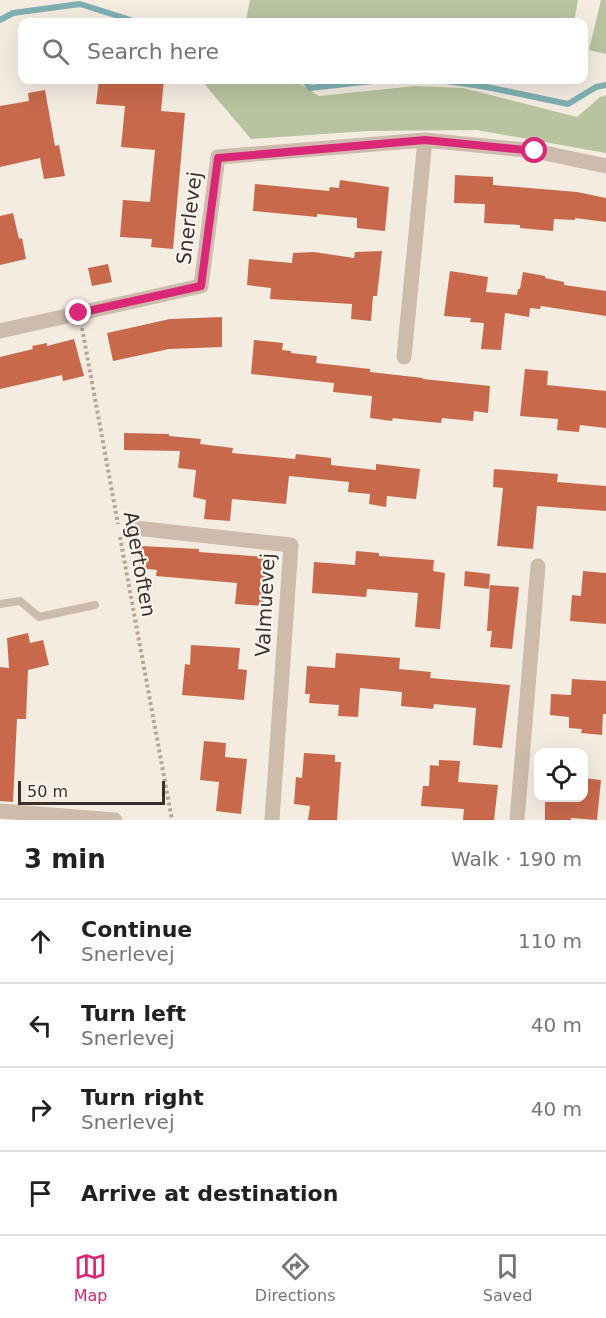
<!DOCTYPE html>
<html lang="en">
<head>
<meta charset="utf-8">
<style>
	body { margin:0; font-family:"DejaVu Sans",sans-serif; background:#f2f2f2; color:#202124 }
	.controls { position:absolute; right:18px; bottom:18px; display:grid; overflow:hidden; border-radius:12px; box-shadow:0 6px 24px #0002 }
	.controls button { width:54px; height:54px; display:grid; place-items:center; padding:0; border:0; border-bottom:2px solid #e0e0e0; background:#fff; color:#202124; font:30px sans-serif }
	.scale { position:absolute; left:18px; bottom:15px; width:147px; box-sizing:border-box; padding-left:6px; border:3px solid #3b302b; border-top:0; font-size:16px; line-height:21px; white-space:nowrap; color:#3b302b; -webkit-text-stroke:4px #fbf5ee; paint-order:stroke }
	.stop { position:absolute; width:18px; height:18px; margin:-14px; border:4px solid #db2777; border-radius:50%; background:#fff }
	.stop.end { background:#db2777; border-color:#fff; box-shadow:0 2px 6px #0008 }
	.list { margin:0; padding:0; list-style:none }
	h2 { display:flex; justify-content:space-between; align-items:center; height:78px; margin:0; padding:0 24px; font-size:26px }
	h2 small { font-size:20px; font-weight:400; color:#757577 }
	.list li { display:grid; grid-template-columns:39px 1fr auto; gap:18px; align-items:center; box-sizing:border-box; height:84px; padding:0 24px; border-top:2px solid #e0e0e0 }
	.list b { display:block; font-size:22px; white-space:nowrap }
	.list p { margin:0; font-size:20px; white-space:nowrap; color:#757577 }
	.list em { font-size:20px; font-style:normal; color:#757577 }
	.icon { flex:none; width:33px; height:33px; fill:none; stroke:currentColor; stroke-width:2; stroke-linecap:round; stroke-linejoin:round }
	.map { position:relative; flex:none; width:606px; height:820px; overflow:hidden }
	.search { position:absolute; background:#fff; box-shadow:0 6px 24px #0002; left:18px; right:18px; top:18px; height:66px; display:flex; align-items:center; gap:15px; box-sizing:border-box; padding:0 21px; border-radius:12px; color:#757577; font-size:22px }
	.sheet { height:414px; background:#fff }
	nav { display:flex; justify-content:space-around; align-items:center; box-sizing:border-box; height:84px; border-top:2px solid #e0e0e0; background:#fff; font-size:16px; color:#757577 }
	nav a { display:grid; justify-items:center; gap:3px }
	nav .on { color:#db2777 }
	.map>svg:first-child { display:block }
	.green { fill:#b8c4a0 }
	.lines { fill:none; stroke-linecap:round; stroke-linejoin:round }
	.stream { stroke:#7fb0b2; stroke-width:6 }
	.building { fill:#c8694b }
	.path { stroke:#b9a596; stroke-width:4; stroke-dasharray:3 3; stroke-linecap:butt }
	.service { stroke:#cdbbac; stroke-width:8 }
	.minor { stroke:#cdbbac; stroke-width:15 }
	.route { stroke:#db2777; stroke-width:8 }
	.labels { text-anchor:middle; stroke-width:4.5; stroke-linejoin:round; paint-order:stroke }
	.street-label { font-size:20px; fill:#3b302b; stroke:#fbf5ee }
</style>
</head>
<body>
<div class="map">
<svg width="606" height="820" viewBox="0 0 606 820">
	<rect width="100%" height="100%" fill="#f4ebe1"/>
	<!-- green -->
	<g class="green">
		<path d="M 250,0 L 578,0 L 574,22 L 257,22 L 246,20 Z"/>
		<path d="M 601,0 L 606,0 L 606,54 L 589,50 Z"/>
		<path d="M 201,80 L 294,80 L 319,96 L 415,86 L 463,88 L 577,117 L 600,97 L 606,95 L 606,153 L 477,130 L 368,131 L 251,139 Z"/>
	</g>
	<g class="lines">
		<!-- stream -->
		<g class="stream">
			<path d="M 0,20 L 13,13 L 80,4 L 137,22"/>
			<path d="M 304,80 L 310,88 L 381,80"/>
			<path d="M 439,80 L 487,87 L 568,104 L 596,87 L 606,85"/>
		</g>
	</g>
	<!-- building -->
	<g class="building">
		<path d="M 99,80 L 164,80 L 161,111 L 185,113 L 173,249 L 151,247 L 152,239 L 120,237 L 123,200 L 150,202 L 155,150 L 121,147 L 125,106 L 96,104 Z"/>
		<path d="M 45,90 L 55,146 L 59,145 L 65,176 L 44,179 L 40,158 L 0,167 L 0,106 L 29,101 L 28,93 Z"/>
		<path d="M 455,175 L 493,177 L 493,185 L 577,192 L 606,198 L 606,222 L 575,218 L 575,220 L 554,219 L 553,231 L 520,228 L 520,225 L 484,223 L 485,204 L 454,203 Z"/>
		<path d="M 340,180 L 389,187 L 385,231 L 357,228 L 357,218 L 317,214 L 317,217 L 253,211 L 255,184 L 329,191 L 330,187 L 339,188 Z"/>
		<path d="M 13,213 L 19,239 L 22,238 L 26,259 L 0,265 L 0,216 Z"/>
		<path d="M 382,251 L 377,296 L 373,296 L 371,321 L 351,319 L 352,304 L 270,299 L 271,288 L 247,285 L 249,259 L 292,263 L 293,253 L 314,252 L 354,258 L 355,252 Z"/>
		<path d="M 108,264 L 112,282 L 92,286 L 88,268 Z"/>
		<path d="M 450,271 L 488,277 L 486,292 L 517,295 L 518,289 L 520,289 L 523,272 L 545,276 L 545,278 L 564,282 L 564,285 L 606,291 L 606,316 L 541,306 L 540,309 L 530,308 L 529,317 L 505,313 L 501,350 L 481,349 L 484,323 L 470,322 L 471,318 L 444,316 Z"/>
		<path d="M 222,317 L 222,347 L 169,349 L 113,361 L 107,333 L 170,319 Z"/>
		<path d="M 74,339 L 84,376 L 63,381 L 62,375 L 0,389 L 0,357 L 33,349 L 32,346 L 47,343 L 47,346 Z"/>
		<path d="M 254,340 L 283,343 L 282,350 L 291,351 L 291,353 L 317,356 L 316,363 L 370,369 L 370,372 L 423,378 L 423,379 L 490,386 L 488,413 L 474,411 L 473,421 L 442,418 L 441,423 L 400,419 L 393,418 L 392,421 L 370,418 L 372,396 L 333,392 L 334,383 L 251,374 Z"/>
		<path d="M 525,369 L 548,371 L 547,385 L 606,391 L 606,428 L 580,425 L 579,432 L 557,430 L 558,419 L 520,416 Z"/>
		<path d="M 124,433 L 169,434 L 169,436 L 201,439 L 200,444 L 233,448 L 232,453 L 295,459 L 296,454 L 331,458 L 331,465 L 376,470 L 376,464 L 420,469 L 416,499 L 387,496 L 386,507 L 369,504 L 370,494 L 348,492 L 349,482 L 289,476 L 286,504 L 232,499 L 230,521 L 204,519 L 206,500 L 193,497 L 196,470 L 178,468 L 180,451 L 124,450 Z"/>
		<path d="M 494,469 L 558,474 L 557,482 L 606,486 L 606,511 L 537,506 L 533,549 L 497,546 L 503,488 L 493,487 Z"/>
		<path d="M 141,546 L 199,549 L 199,552 L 267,557 L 263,606 L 235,604 L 237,583 L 156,576 L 157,570 L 139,568 Z"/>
		<path d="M 356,551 L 379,553 L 379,556 L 434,560 L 433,571 L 445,573 L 440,629 L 415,627 L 418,593 L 367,589 L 366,597 L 312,593 L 314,562 L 355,565 Z"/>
		<path d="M 465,571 L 490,574 L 489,589 L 464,586 Z"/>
		<path d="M 583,571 L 606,573 L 606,624 L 570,621 L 572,595 L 581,596 Z"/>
		<path d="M 490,585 L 519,587 L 512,649 L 490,647 L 492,631 L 487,631 Z"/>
		<path d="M 28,633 L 30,643 L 43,640 L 49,665 L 28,670 L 26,719 L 17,719 L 13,802 L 0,801 L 0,667 L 9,668 L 7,638 Z"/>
		<path d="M 191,645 L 240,648 L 238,669 L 247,670 L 244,700 L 182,695 L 185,664 L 190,665 Z"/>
		<path d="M 336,653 L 400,658 L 399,669 L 431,672 L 430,678 L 510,685 L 502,748 L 473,745 L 476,708 L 434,704 L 433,709 L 401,706 L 402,692 L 360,688 L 358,717 L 338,716 L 339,705 L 309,703 L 310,694 L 305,694 L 307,666 L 335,668 Z"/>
		<path d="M 572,679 L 606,681 L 606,714 L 603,714 L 602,735 L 581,733 L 582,729 L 569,728 L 569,717 L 550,715 L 551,694 L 571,695 Z"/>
		<path d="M 204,741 L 226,743 L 225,757 L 247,759 L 241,814 L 216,811 L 219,782 L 200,780 Z"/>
		<path d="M 304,753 L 335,755 L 335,762 L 341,762 L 337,820 L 308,820 L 310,806 L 294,804 L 296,777 L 302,778 Z"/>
		<path d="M 439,760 L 460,761 L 458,782 L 498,785 L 494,820 L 463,820 L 464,809 L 421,806 L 423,786 L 429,786 L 430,765 L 439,766 Z"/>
		<path d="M 584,778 L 601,780 L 597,820 L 571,818 L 571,820 L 545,820 L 545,798 L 584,798 Z"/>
	</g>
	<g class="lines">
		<!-- path -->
		<g class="path">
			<path d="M 82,328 L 118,524"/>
			<path d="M 120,537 L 172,820"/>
		</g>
		<!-- service -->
		<path class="service" d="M 0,604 L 20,601 L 39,617 L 95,605"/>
		<!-- minor -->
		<g class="minor">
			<path d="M 0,331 L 201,286 L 218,157 L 425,140 L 535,151 L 606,166"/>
			<path d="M 404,357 L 425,140"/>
			<path d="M 135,528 L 291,545 L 272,820"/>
			<path d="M 0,811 L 115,820"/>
			<path d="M 517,820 L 538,566"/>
		</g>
	</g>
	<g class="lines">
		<!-- route -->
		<path class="route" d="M 79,313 L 201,286 L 218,158 L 425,140 L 535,151"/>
	</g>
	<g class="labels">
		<!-- street labels -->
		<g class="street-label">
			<text transform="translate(189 218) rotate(-83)" y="7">Snerlevej</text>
			<text transform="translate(140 564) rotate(80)" y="7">Agertoften</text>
			<text transform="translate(265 605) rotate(-87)" y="7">Valmuevej</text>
		</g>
	</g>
</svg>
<div class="controls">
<button><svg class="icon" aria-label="locate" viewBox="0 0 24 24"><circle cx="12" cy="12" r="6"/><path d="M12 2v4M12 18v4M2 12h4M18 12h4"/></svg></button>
</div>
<div class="scale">50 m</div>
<div class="stop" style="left:535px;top:151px"></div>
<div class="stop end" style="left:79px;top:313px"></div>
<div class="search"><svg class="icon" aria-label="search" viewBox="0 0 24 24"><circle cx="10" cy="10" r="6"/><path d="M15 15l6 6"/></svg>Search here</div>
</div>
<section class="sheet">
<h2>3 min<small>Walk · 190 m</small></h2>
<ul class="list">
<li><svg class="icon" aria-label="ahead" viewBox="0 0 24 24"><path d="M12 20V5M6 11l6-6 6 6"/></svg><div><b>Continue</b><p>Snerlevej</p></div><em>110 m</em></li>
<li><svg class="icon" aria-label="left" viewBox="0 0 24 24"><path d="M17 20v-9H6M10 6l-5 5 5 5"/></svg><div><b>Turn left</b><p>Snerlevej</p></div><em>40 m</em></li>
<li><svg class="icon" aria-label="right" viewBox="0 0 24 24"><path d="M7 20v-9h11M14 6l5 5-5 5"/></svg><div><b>Turn right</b><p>Snerlevej</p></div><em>40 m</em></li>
<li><svg class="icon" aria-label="arrive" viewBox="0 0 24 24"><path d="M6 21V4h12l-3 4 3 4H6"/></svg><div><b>Arrive at destination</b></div></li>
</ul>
</section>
<nav>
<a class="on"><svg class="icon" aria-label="map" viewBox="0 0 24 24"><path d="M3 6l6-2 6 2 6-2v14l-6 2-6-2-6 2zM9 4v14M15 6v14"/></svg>Map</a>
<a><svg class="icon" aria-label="directions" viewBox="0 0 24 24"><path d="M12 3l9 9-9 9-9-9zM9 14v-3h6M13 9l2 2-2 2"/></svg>Directions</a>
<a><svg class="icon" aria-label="saved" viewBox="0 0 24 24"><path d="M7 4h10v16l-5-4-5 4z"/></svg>Saved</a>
</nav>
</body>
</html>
